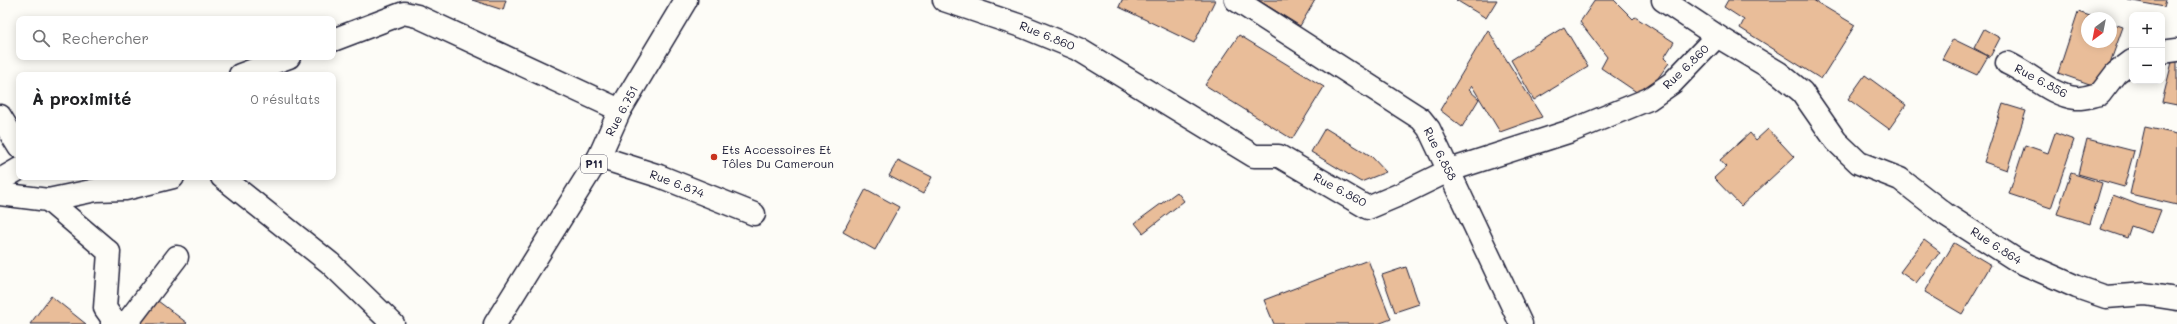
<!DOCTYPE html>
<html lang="fr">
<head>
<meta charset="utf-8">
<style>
	body { margin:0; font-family:Mali,sans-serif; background:#f6f6f6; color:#202124 }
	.controls { position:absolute; right:12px; top:12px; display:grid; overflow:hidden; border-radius:8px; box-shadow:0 2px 10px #0003 }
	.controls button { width:36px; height:36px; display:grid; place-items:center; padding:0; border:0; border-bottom:1px solid #e0e0e0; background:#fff; color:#202124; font:20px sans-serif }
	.compass { position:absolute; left:2081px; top:12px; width:36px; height:36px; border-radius:50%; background:#fff; box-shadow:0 2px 10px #0003; rotate:212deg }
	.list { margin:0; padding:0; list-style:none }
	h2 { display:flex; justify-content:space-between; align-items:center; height:52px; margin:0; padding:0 16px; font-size:17px }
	h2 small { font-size:13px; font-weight:400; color:#757577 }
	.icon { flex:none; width:22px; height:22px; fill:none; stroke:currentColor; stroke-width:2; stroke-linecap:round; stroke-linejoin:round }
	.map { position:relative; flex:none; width:2177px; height:324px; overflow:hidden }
	.search { position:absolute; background:#fff; box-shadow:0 2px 10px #0003; left:16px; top:16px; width:320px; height:44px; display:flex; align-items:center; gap:10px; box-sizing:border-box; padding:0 14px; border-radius:8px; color:#757577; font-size:15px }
	.panel { position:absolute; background:#fff; box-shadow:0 2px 10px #0003; left:16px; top:72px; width:320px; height:108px; border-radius:8px }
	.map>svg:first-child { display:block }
	.building { fill:#e9bd99; stroke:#22223b }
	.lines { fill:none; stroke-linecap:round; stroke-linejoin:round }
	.minor-casing { stroke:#22223b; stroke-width:25 }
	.major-casing { stroke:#22223b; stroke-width:25 }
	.minor { stroke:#fdfcf7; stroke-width:22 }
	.major { stroke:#fdfcf7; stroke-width:22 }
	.poi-dot { fill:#c8321e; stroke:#fdfcf7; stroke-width:1.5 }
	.labels { text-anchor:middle; stroke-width:3; stroke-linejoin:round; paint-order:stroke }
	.shield { fill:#fdfcf7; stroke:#646373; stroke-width:1 }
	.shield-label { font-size:11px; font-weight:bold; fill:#22223b }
	.street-label { font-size:12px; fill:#22223b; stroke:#fdfcf7 }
	.poi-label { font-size:12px; fill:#22223b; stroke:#fdfcf7; text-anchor:start }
</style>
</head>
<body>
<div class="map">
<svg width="2177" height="324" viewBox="0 0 2177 324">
	<rect width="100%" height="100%" fill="#fdfcf7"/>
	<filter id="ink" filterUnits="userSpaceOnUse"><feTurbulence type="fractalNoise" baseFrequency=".025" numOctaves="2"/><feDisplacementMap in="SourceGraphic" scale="8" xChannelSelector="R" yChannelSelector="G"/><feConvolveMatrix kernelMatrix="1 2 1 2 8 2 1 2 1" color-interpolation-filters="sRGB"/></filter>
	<g filter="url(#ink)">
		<!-- building -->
		<g class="building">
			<path d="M 472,0 L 506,0 L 503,10 Z"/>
			<path d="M 1122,0 L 1215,0 L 1194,43 L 1119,7 Z"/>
			<path d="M 1258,0 L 1315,0 L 1300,26 Z"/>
			<path d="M 1456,0 L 1497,0 L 1486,18 Z"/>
			<path d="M 1595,0 L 1614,0 L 1633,19 L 1635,17 L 1674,42 L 1664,58 L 1669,63 L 1658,78 L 1662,82 L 1638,93 L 1601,68 L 1607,57 L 1580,22 Z"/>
			<path d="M 1728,0 L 1813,0 L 1855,25 L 1821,79 L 1740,28 L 1744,20 L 1724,7 Z"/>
			<path d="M 2128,0 L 2166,0 L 2164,7 Z"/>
			<path d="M 2078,12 L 2096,18 L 2087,18 L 2087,42 L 2111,42 L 2111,23 L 2123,27 L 2101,88 L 2058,73 Z"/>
			<path d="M 1564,27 L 1588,67 L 1534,100 L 1511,60 Z"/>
			<path d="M 1984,29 L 2000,38 L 1990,57 L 1974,48 Z"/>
			<path d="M 1488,30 L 1542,117 L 1500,132 L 1472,86 L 1469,90 L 1479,99 L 1462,127 L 1440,110 Z"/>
			<path d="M 1239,35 L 1324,87 L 1292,139 L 1205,85 Z"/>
			<path d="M 1953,39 L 1988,56 L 1977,75 L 1942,59 Z"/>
			<path d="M 2174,54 L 2177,55 L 2177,105 L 2162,102 Z"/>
			<path d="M 1865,75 L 1906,105 L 1889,129 L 1848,99 Z"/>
			<path d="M 2003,104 L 2026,111 L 2007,170 L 1984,162 Z"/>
			<path d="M 2145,127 L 2177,134 L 2177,205 L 2130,194 Z"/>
			<path d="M 1325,128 L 1371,156 L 1386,172 L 1361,182 L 1311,152 Z"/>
			<path d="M 1768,129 L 1794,157 L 1741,206 L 1714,178 L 1726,167 L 1720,160 L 1750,133 L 1756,140 Z"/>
			<path d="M 2055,133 L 2074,140 L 2051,208 L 2009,194 L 2025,145 L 2048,153 Z"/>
			<path d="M 2087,139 L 2134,151 L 2124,187 L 2078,174 Z"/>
			<path d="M 898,160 L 932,177 L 923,194 L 889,176 Z"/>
			<path d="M 2071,173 L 2102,183 L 2090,224 L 2057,214 Z"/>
			<path d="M 866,189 L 899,207 L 875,250 L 843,232 Z"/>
			<path d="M 1177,192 L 1184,201 L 1143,233 L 1135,223 Z"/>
			<path d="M 2113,195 L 2139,205 L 2161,210 L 2152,233 L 2131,226 L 2127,238 L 2101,229 Z"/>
			<path d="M 1924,240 L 1940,252 L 1916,283 L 1900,272 Z"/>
			<path d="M 1954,243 L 1991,265 L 1962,314 L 1925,292 Z"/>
			<path d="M 1368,260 L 1391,319 L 1378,324 L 1274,324 L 1264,300 Z"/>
			<path d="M 1406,267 L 1419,304 L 1395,312 L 1382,275 Z"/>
			<path d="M 51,296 L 86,324 L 30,324 Z"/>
			<path d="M 154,298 L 187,323 L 186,324 L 135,324 Z"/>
		</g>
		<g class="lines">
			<defs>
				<g id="minor">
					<path d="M 944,0 L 1024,27 L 1078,49 L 1254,156 L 1279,156 L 1368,208 L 1401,194 L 1450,170 L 1571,131 L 1649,99 L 1672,83 L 1717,36 L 1663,0"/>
					<path d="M 1236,0 L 1421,119 L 1429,129 L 1521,324"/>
					<path d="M 1717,36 L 1779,73 L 1802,92 L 1836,141 L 1859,163 L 1900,179 L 1945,214 L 2018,261 L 2077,287 L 2106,297 L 2145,294 L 2177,299"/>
					<path d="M 333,40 L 404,13 L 417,16 L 620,110"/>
					<path d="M 2162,52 L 2177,50"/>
					<path d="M 2007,63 C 2028,72 2052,96 2076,98 C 2083,99 2093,95 2100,94 L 2116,73 L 2132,61"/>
					<path d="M 240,75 L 289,57"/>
					<path d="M 0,116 L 19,147"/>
					<path d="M 599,157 L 659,176 L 754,214"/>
					<path d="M 222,177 L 330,263 L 393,324"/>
					<path d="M 0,180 L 19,169"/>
					<path d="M 0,194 L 48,200 L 96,190 L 125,189 L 173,177"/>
					<path d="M 48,200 L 109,252 L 105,308 L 112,318 L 112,324"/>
					<path d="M 126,324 L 177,257"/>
				</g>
				<path id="major" d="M 495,324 L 599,157 L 620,110 L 686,0"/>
			</defs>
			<!-- minor casing -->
			<use href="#minor" class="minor-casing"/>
			<!-- major casing -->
			<use href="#major" class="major-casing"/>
			<!-- minor -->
			<use href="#minor" class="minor"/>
			<!-- major -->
			<use href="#major" class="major"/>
		</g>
	</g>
	<!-- markers -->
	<circle class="poi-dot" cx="714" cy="157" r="4"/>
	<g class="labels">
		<!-- shield labels -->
		<rect class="shield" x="581" y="155" width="26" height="18" rx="3"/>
		<g class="shield-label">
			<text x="594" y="168">P11</text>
		</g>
		<!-- street labels -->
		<g class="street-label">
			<text transform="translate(1047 36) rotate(22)" y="4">Rue 6.860</text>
			<text transform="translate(1686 67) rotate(-44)" y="4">Rue 6.860</text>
			<text transform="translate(2041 81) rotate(28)" y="4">Rue 6.856</text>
			<text transform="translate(622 111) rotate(-62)" y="4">Rue 6.751</text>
			<text transform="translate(1440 154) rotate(63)" y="4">Rue 6.858</text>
			<text transform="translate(677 184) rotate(21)" y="4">Rue 6.874</text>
			<text transform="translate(1340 190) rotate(28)" y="4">Rue 6.860</text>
			<text transform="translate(1996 246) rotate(33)" y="4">Rue 6.864</text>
		</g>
		<!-- poi labels -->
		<g class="poi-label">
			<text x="722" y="154">Ets Accessoires Et<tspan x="722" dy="14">Tôles Du Cameroun</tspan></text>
		</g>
	</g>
</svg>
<div class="controls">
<button>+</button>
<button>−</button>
</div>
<svg class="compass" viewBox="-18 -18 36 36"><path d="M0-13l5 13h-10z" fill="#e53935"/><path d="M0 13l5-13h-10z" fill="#757577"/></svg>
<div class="search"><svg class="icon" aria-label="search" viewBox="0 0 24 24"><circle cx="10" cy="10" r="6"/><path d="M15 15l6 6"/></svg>Rechercher</div>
<section class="panel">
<h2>À proximité<small>0 résultats</small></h2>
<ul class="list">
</ul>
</section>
</div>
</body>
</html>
